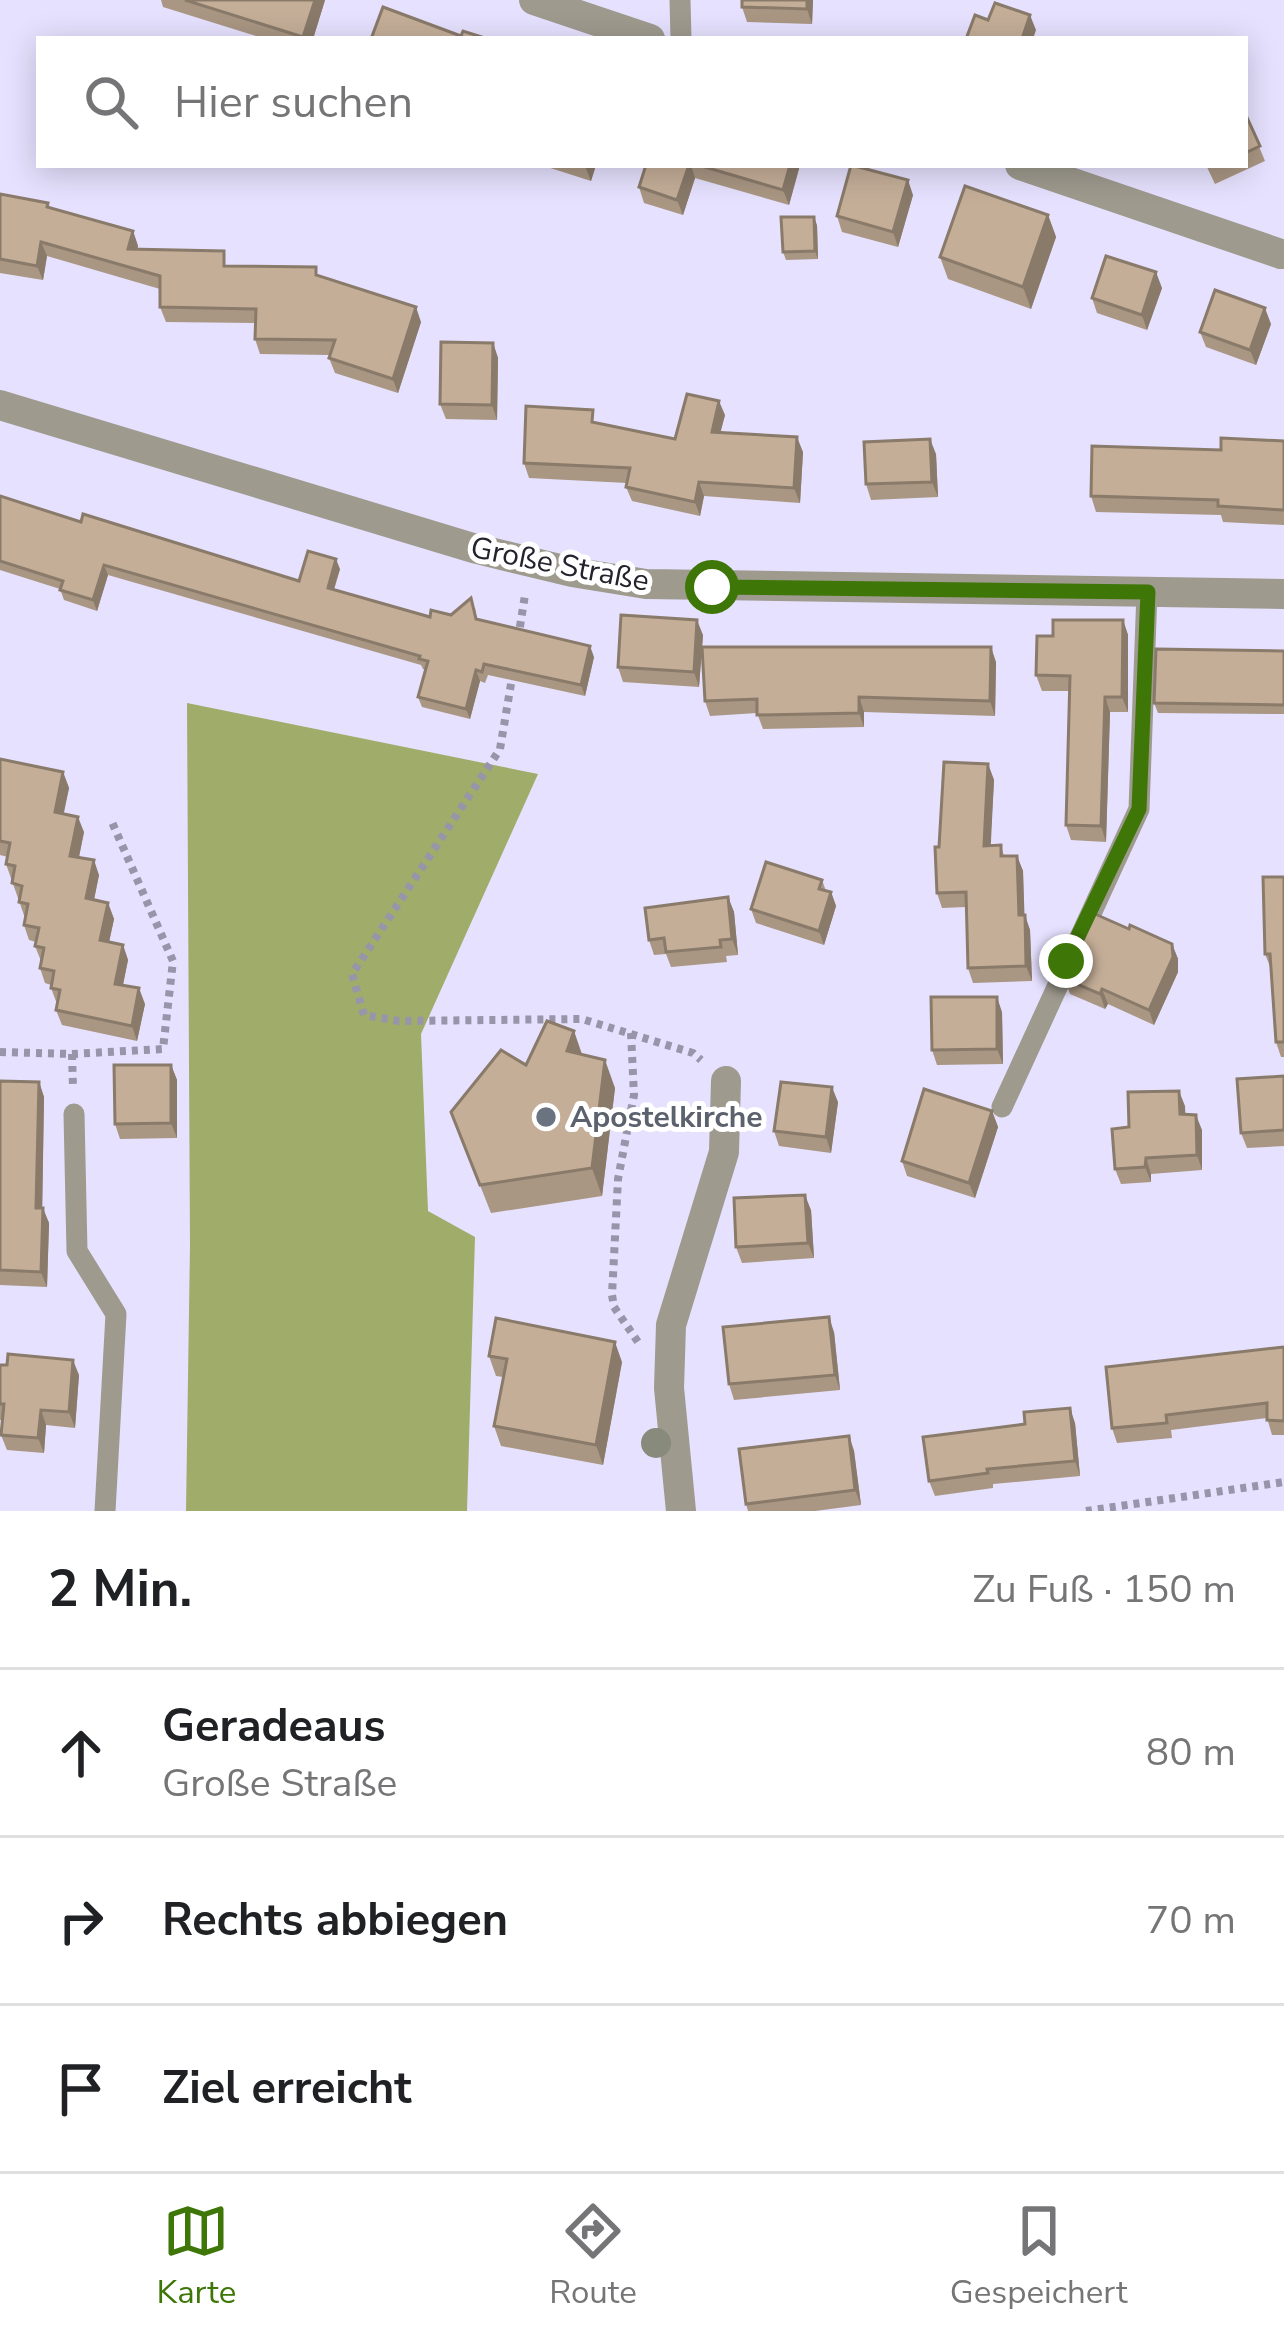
<!DOCTYPE html>
<html lang="de">
<head>
<meta charset="utf-8">
<style>
	body { margin:0; font-family:"Nunito Sans",sans-serif; background:#f2f2f2; color:#202124 }
	.stop { position:absolute; width:36px; height:36px; margin:-27px; border:9px solid #3e7608; border-radius:50%; background:#fff }
	.stop.end { background:#3e7608; border-color:#fff; box-shadow:0 3px 12px #0008 }
	.list { margin:0; padding:0; list-style:none }
	h2 { display:flex; justify-content:space-between; align-items:center; height:156px; margin:0; padding:0 48px; font-size:51px }
	h2 small { font-size:39px; font-weight:400; color:#757577 }
	.list li { display:grid; grid-template-columns:78px 1fr auto; gap:36px; align-items:center; box-sizing:border-box; height:168px; padding:0 48px; border-top:3px solid #e0e0e0 }
	.list b { display:block; font-size:45px; white-space:nowrap }
	.list p { margin:0; font-size:39px; white-space:nowrap; color:#757577 }
	.list em { font-size:39px; font-style:normal; color:#757577 }
	.icon { flex:none; width:66px; height:66px; fill:none; stroke:currentColor; stroke-width:2; stroke-linecap:round; stroke-linejoin:round }
	.map { position:relative; flex:none; width:1284px; height:1511px; overflow:hidden }
	.search { position:absolute; background:#fff; box-shadow:0 6px 30px #0003; left:36px; right:36px; top:36px; height:132px; display:flex; align-items:center; gap:30px; box-sizing:border-box; padding:0 42px; border-radius:0px; color:#757577; font-size:45px }
	.sheet { height:660px; background:#fff }
	nav { display:flex; justify-content:space-around; align-items:center; box-sizing:border-box; height:168px; border-top:3px solid #e0e0e0; background:#fff; font-size:33px; color:#757577 }
	nav a { display:grid; justify-items:center; gap:6px }
	nav .on { color:#3e7608 }
	.map>svg:first-child { display:block }
	.forest { fill:#a0ac69 }
	.lines { fill:none; stroke-linecap:round; stroke-linejoin:round }
	.path { stroke:#9894aa; stroke-width:8; stroke-dasharray:6 6; stroke-linecap:butt }
	.lane { stroke:#9e9a8e; stroke-width:21 }
	.street { stroke:#9e9a8e; stroke-width:30 }
	.tree { fill:#888a7b }
	.wall { fill:#a99683 }
	.shaded-wall { fill:#897a6a }
	.building { fill:#c4ae98; stroke:#897a6a; stroke-width:3 }
	.route { stroke:#3e7608; stroke-width:15 }
	.worship-dot { fill:#6b7280; stroke:#fff; stroke-width:4.5 }
	.labels { text-anchor:middle; stroke-width:10; stroke-linejoin:round; paint-order:stroke }
	.street-label { font-size:30px; fill:#24222d; stroke:#fff }
	.worship-label { font-size:30px; font-weight:bold; fill:#5b616d; stroke:#fff; text-anchor:start }
</style>
</head>
<body>
<div class="map">
<svg width="1284" height="1511" viewBox="0 0 1284 1511">
	<rect width="100%" height="100%" fill="#e6e1fe"/>
	<!-- forest -->
	<path class="forest" d="M 187,703 L 538,774 L 421,1034 L 428,1211 L 475,1237 L 467,1511 L 186,1511 L 190,1245 Z"/>
	<g class="lines">
		<!-- path -->
		<g class="path">
			<path d="M 518,639 L 525,595"/>
			<path d="M 513,672 L 500,749 L 352,974 L 364,1015 L 399,1021 L 582,1019 L 693,1053 L 701,1060"/>
			<path d="M 631,1033 L 634,1095 L 618,1179 L 612,1295 L 614,1307 L 638,1342"/>
			<path d="M 0,1052 L 72,1054 L 163,1049 L 173,961 L 111,820"/>
			<path d="M 72,1054 L 73,1088"/>
			<path d="M 1086,1511 L 1284,1482"/>
		</g>
		<!-- lane -->
		<g class="lane">
			<path d="M 680,0 L 681,39"/>
			<path d="M 1002,1107 L 1139,809 L 1147,592"/>
			<path d="M 74,1114 L 77,1251 L 116,1314 L 105,1511"/>
		</g>
		<!-- street -->
		<g class="street">
			<path d="M 534,0 L 650,39"/>
			<path d="M 1020,165 L 1281,254"/>
			<path d="M 0,405 L 473,548 L 572,572 L 646,584 L 1284,594"/>
			<path d="M 681,1511 L 669,1388 L 671,1325 L 724,1152 L 726,1081"/>
		</g>
	</g>
	<!-- trees -->
	<circle class="tree" cx="656" cy="1443" r="15"/>
	<!-- wall -->
	<g class="wall">
		<path d="M 161,0 L 325,0 L 313,39 L 266,39 L 163,7 Z"/>
		<path d="M 742,0 L 813,0 L 812,24 L 747,22 L 742,7 Z"/>
		<path d="M 1245,113 L 1265,161 L 1215,184 L 1206,165 L 1245,165 Z"/>
		<path d="M 541,165 L 596,165 L 591,181 Z"/>
		<path d="M 633,165 L 800,165 L 789,205 L 695,178 L 683,215 L 644,203 L 639,187 L 645,169 Z"/>
		<path d="M 0,194 L 48,203 L 50,207 L 133,231 L 138,246 L 137,250 L 230,266 L 320,276 L 421,322 L 398,393 L 335,373 L 329,358 L 330,355 L 260,354 L 255,339 L 255,323 L 166,322 L 160,307 L 160,289 L 47,256 L 43,280 L 0,273 Z"/>
		<path d="M 913,195 L 898,247 L 842,232 L 837,216 Z"/>
		<path d="M 1048,215 L 1056,237 L 1031,309 L 948,279 L 940,257 Z"/>
		<path d="M 817,225 L 818,259 L 786,260 L 783,252 Z"/>
		<path d="M 1162,288 L 1147,330 L 1097,313 L 1092,298 Z"/>
		<path d="M 1271,324 L 1256,365 L 1206,347 L 1200,332 Z"/>
		<path d="M 493,343 L 498,358 L 497,420 L 446,419 L 440,404 Z"/>
		<path d="M 725,415 L 720,432 L 803,452 L 800,503 L 704,496 L 700,516 L 632,501 L 626,487 L 627,483 L 529,478 L 524,463 L 597,423 L 675,439 Z"/>
		<path d="M 1284,441 L 1284,525 L 1223,522 L 1221,515 L 1096,512 L 1091,496 L 1221,450 Z"/>
		<path d="M 936,454 L 938,497 L 871,500 L 866,484 Z"/>
		<path d="M 0,496 L 81,522 L 299,581 L 340,569 L 334,590 L 430,617 L 451,615 L 475,608 L 477,620 L 594,657 L 585,696 L 488,675 L 485,683 L 480,681 L 470,719 L 422,707 L 418,697 L 425,670 L 423,669 L 421,665 L 108,575 L 97,611 L 64,600 L 60,589 L 0,570 Z"/>
		<path d="M 1123,620 L 1128,635 L 1128,712 L 1110,712 L 1106,842 L 1071,840 L 1066,825 L 1070,691 L 1042,691 L 1036,675 L 1053,636 Z"/>
		<path d="M 703,635 L 699,687 L 623,682 L 618,667 Z"/>
		<path d="M 1284,651 L 1284,714 L 1158,713 L 1154,703 Z"/>
		<path d="M 996,662 L 995,716 L 864,712 L 864,727 L 763,729 L 757,713 L 710,716 L 705,701 Z"/>
		<path d="M 0,759 L 63,772 L 69,788 L 63,814 L 84,832 L 79,857 L 99,875 L 94,900 L 108,903 L 114,919 L 109,942 L 123,945 L 128,960 L 123,985 L 145,1004 L 137,1041 L 62,1025 L 56,1010 L 57,1004 L 51,988 L 51,985 L 45,983 L 40,968 L 41,961 L 35,946 L 36,942 L 29,940 L 24,925 L 25,918 L 6,864 L 8,857 L 0,855 Z"/>
		<path d="M 988,764 L 994,780 L 990,846 L 1001,845 L 1004,856 L 1017,856 L 1023,871 L 1024,915 L 1030,930 L 1032,981 L 973,983 L 968,968 L 966,907 L 942,908 L 937,893 L 939,847 Z"/>
		<path d="M 1284,877 L 1284,1057 L 1281,1057 L 1276,1042 L 1271,969 L 1265,954 Z"/>
		<path d="M 822,880 L 826,891 L 831,892 L 836,906 L 824,945 L 756,923 L 751,909 Z"/>
		<path d="M 728,897 L 734,912 L 738,955 L 726,956 L 727,962 L 671,967 L 666,954 L 654,955 L 649,940 Z"/>
		<path d="M 1129,929 L 1172,944 L 1178,959 L 1178,972 L 1154,1025 L 1108,1004 L 1105,1009 L 1070,994 L 1065,979 Z"/>
		<path d="M 1002,1012 L 1003,1064 L 937,1065 L 932,1050 Z"/>
		<path d="M 582,1055 L 615,1088 L 602,1196 L 491,1213 L 451,1112 L 526,1065 Z"/>
		<path d="M 171,1065 L 177,1080 L 177,1138 L 120,1139 L 115,1124 Z"/>
		<path d="M 1284,1076 L 1284,1146 L 1247,1148 L 1241,1133 Z"/>
		<path d="M 0,1081 L 39,1082 L 44,1097 L 42,1208 L 49,1223 L 47,1287 L 0,1285 Z"/>
		<path d="M 838,1102 L 831,1153 L 779,1146 L 774,1131 Z"/>
		<path d="M 1185,1106 L 1185,1115 L 1202,1130 L 1202,1170 L 1151,1174 L 1151,1182 L 1121,1184 L 1115,1169 L 1129,1127 Z"/>
		<path d="M 992,1111 L 998,1127 L 975,1198 L 907,1176 L 902,1161 Z"/>
		<path d="M 811,1210 L 814,1258 L 742,1263 L 736,1247 Z"/>
		<path d="M 834,1332 L 840,1390 L 734,1400 L 729,1384 Z"/>
		<path d="M 1284,1347 L 1284,1435 L 1272,1435 L 1267,1418 L 1171,1430 L 1172,1438 L 1117,1443 L 1112,1428 Z"/>
		<path d="M 489,1356 L 622,1362 L 603,1465 L 501,1446 L 494,1426 L 503,1377 L 496,1376 Z"/>
		<path d="M 0,1365 L 79,1375 L 75,1428 L 46,1425 L 44,1453 L 7,1450 L 1,1435 L 2,1420 L 0,1420 Z"/>
		<path d="M 1075,1423 L 1080,1476 L 993,1484 L 993,1488 L 935,1496 L 929,1481 Z"/>
		<path d="M 849,1436 L 854,1451 L 861,1505 L 815,1511 L 748,1511 L 746,1504 Z"/>
	</g>
	<!-- shaded-wall -->
	<g class="shaded-wall">
		<path d="M 315,0 L 325,0 L 313,39 L 304,39 Z"/>
		<path d="M 807,0 L 813,0 L 812,24 L 807,9 Z"/>
		<path d="M 1030,15 L 1036,30 L 1033,39 L 1023,36 Z"/>
		<path d="M 596,165 L 591,181 L 585,166 Z"/>
		<path d="M 689,165 L 691,165 L 695,178 L 683,215 L 677,200 Z"/>
		<path d="M 790,165 L 800,165 L 789,205 L 783,190 Z"/>
		<path d="M 908,180 L 913,195 L 898,247 L 893,232 Z"/>
		<path d="M 1048,215 L 1056,237 L 1031,309 L 1023,287 Z"/>
		<path d="M 814,217 L 817,225 L 818,259 L 815,251 Z"/>
		<path d="M 133,231 L 138,246 L 133,264 L 128,249 Z"/>
		<path d="M 41,242 L 47,256 L 43,280 L 37,266 Z"/>
		<path d="M 1156,272 L 1162,288 L 1147,330 L 1142,315 Z"/>
		<path d="M 416,307 L 421,322 L 398,393 L 393,379 Z"/>
		<path d="M 1265,308 L 1271,324 L 1256,365 L 1250,350 Z"/>
		<path d="M 493,343 L 498,358 L 497,420 L 492,405 Z"/>
		<path d="M 719,401 L 725,415 L 717,446 L 712,432 Z"/>
		<path d="M 797,437 L 803,452 L 800,503 L 794,488 Z"/>
		<path d="M 930,439 L 936,454 L 938,497 L 932,482 Z"/>
		<path d="M 699,482 L 704,496 L 700,516 L 695,502 Z"/>
		<path d="M 336,559 L 340,569 L 331,598 L 328,588 Z"/>
		<path d="M 104,565 L 108,575 L 97,611 L 93,600 Z"/>
		<path d="M 697,620 L 703,635 L 699,687 L 694,672 Z"/>
		<path d="M 1123,620 L 1128,635 L 1128,712 L 1122,697 Z"/>
		<path d="M 590,646 L 594,657 L 585,696 L 581,685 Z"/>
		<path d="M 991,647 L 996,662 L 995,716 L 990,701 Z"/>
		<path d="M 476,670 L 480,681 L 470,719 L 466,709 Z"/>
		<path d="M 859,697 L 864,712 L 864,727 L 859,713 Z"/>
		<path d="M 1105,697 L 1110,712 L 1106,842 L 1101,826 Z"/>
		<path d="M 988,764 L 994,780 L 990,861 L 984,846 Z"/>
		<path d="M 63,772 L 69,788 L 61,827 L 55,812 Z"/>
		<path d="M 78,817 L 84,832 L 76,871 L 70,856 Z"/>
		<path d="M 1017,856 L 1023,871 L 1025,930 L 1019,915 Z"/>
		<path d="M 94,860 L 99,875 L 91,914 L 86,898 Z"/>
		<path d="M 831,892 L 836,906 L 824,945 L 819,931 Z"/>
		<path d="M 728,897 L 734,912 L 738,955 L 732,939 Z"/>
		<path d="M 108,903 L 114,919 L 106,956 L 100,940 Z"/>
		<path d="M 1025,915 L 1030,930 L 1032,981 L 1026,966 Z"/>
		<path d="M 1172,944 L 1178,959 L 1178,972 L 1154,1025 L 1149,1010 Z"/>
		<path d="M 123,945 L 128,960 L 120,999 L 115,984 Z"/>
		<path d="M 139,988 L 145,1004 L 137,1041 L 132,1026 Z"/>
		<path d="M 1102,989 L 1108,1004 L 1105,1009 L 1100,994 Z"/>
		<path d="M 997,997 L 1002,1012 L 1003,1064 L 997,1049 Z"/>
		<path d="M 574,1031 L 584,1060 L 567,1051 Z"/>
		<path d="M 605,1060 L 615,1088 L 602,1196 L 592,1168 Z"/>
		<path d="M 171,1065 L 177,1080 L 177,1138 L 171,1123 Z"/>
		<path d="M 39,1082 L 44,1097 L 42,1223 L 36,1208 Z"/>
		<path d="M 832,1087 L 838,1102 L 831,1153 L 826,1137 Z"/>
		<path d="M 1179,1091 L 1185,1106 L 1186,1130 L 1180,1114 Z"/>
		<path d="M 992,1111 L 998,1127 L 975,1198 L 969,1183 Z"/>
		<path d="M 1196,1115 L 1202,1130 L 1202,1170 L 1197,1155 Z"/>
		<path d="M 1146,1158 L 1151,1174 L 1151,1182 L 1145,1167 Z"/>
		<path d="M 805,1195 L 811,1210 L 814,1258 L 808,1243 Z"/>
		<path d="M 43,1208 L 49,1223 L 47,1287 L 41,1272 Z"/>
		<path d="M 829,1317 L 834,1332 L 840,1390 L 835,1375 Z"/>
		<path d="M 615,1342 L 622,1362 L 603,1465 L 596,1445 Z"/>
		<path d="M 73,1360 L 79,1375 L 75,1428 L 69,1412 Z"/>
		<path d="M 1070,1408 L 1075,1423 L 1080,1476 L 1075,1461 Z"/>
		<path d="M 41,1410 L 46,1425 L 44,1453 L 38,1438 Z"/>
		<path d="M 849,1436 L 854,1451 L 861,1505 L 855,1490 Z"/>
	</g>
	<!-- building -->
	<g class="building">
		<path d="M 185,0 L 315,0 L 303,37 Z"/>
		<path d="M 742,0 L 807,0 L 807,9 L 742,7 Z"/>
		<path d="M 995,3 L 1030,15 L 1023,36 L 1033,39 L 966,39 L 975,15 L 988,20 Z"/>
		<path d="M 383,7 L 461,36 L 463,31 L 488,39 L 371,39 Z"/>
		<path d="M 1245,113 L 1260,146 L 1245,153 Z"/>
		<path d="M 646,165 L 689,165 L 677,200 L 639,187 Z"/>
		<path d="M 698,165 L 790,165 L 783,190 Z"/>
		<path d="M 851,165 L 908,180 L 893,232 L 837,216 Z"/>
		<path d="M 965,186 L 1048,215 L 1023,287 L 940,257 Z"/>
		<path d="M 0,194 L 48,203 L 47,207 L 133,231 L 128,249 L 224,251 L 224,266 L 316,267 L 316,275 L 416,307 L 393,379 L 329,358 L 335,340 L 255,339 L 256,309 L 160,307 L 160,276 L 41,242 L 37,266 L 0,259 Z"/>
		<path d="M 781,217 L 814,217 L 815,251 L 783,252 Z"/>
		<path d="M 1106,256 L 1156,272 L 1142,315 L 1092,298 Z"/>
		<path d="M 1215,290 L 1265,308 L 1250,350 L 1200,332 Z"/>
		<path d="M 441,342 L 493,343 L 492,405 L 440,404 Z"/>
		<path d="M 687,394 L 719,401 L 712,432 L 797,437 L 794,488 L 699,482 L 695,502 L 626,487 L 630,468 L 524,463 L 526,406 L 593,410 L 592,422 L 675,439 Z"/>
		<path d="M 1221,438 L 1284,441 L 1284,510 L 1218,506 L 1218,500 L 1091,496 L 1092,446 L 1221,450 Z"/>
		<path d="M 930,439 L 932,482 L 866,484 L 864,442 Z"/>
		<path d="M 0,496 L 81,522 L 83,514 L 299,581 L 308,551 L 336,559 L 328,588 L 430,617 L 431,610 L 451,615 L 471,598 L 476,619 L 590,646 L 581,685 L 484,664 L 482,672 L 476,670 L 466,709 L 418,697 L 428,661 L 419,659 L 420,656 L 104,565 L 93,600 L 60,590 L 63,581 L 0,561 Z"/>
		<path d="M 621,615 L 697,620 L 694,672 L 618,667 Z"/>
		<path d="M 1053,620 L 1123,620 L 1122,697 L 1105,697 L 1101,826 L 1066,825 L 1070,676 L 1036,675 L 1037,636 L 1053,636 Z"/>
		<path d="M 702,647 L 991,647 L 990,701 L 859,697 L 859,713 L 757,715 L 757,699 L 705,701 Z"/>
		<path d="M 1156,649 L 1284,651 L 1284,705 L 1154,703 Z"/>
		<path d="M 0,759 L 63,772 L 55,812 L 78,817 L 70,856 L 94,860 L 86,898 L 108,903 L 100,940 L 123,945 L 115,984 L 139,988 L 132,1026 L 56,1010 L 60,990 L 51,988 L 54,971 L 40,968 L 44,948 L 35,946 L 39,928 L 24,925 L 28,904 L 19,902 L 22,886 L 12,883 L 15,866 L 6,864 L 10,843 L 0,841 Z"/>
		<path d="M 944,762 L 988,764 L 984,846 L 1001,845 L 1001,856 L 1017,856 L 1019,915 L 1025,915 L 1026,966 L 968,968 L 966,892 L 937,893 L 935,847 L 939,847 Z"/>
		<path d="M 766,862 L 822,880 L 819,889 L 831,892 L 819,931 L 751,909 Z"/>
		<path d="M 1263,877 L 1284,877 L 1284,1042 L 1276,1042 L 1270,954 L 1265,954 Z"/>
		<path d="M 728,897 L 732,939 L 720,940 L 721,947 L 666,952 L 664,938 L 649,940 L 645,908 Z"/>
		<path d="M 1095,914 L 1129,929 L 1130,925 L 1172,944 L 1173,957 L 1149,1010 L 1102,989 L 1100,994 L 1065,979 Z"/>
		<path d="M 931,997 L 997,997 L 997,1049 L 932,1050 Z"/>
		<path d="M 547,1021 L 574,1031 L 567,1051 L 605,1060 L 592,1168 L 480,1185 L 451,1112 L 501,1050 L 526,1065 Z"/>
		<path d="M 114,1065 L 171,1065 L 171,1123 L 115,1124 Z"/>
		<path d="M 1284,1076 L 1284,1130 L 1241,1133 L 1237,1079 Z"/>
		<path d="M 0,1081 L 39,1082 L 36,1208 L 43,1208 L 41,1272 L 0,1270 Z"/>
		<path d="M 781,1082 L 832,1087 L 826,1137 L 774,1131 Z"/>
		<path d="M 924,1089 L 992,1111 L 969,1183 L 902,1161 Z"/>
		<path d="M 1179,1091 L 1180,1114 L 1196,1115 L 1197,1155 L 1146,1158 L 1145,1167 L 1115,1169 L 1112,1129 L 1129,1127 L 1128,1092 Z"/>
		<path d="M 805,1195 L 808,1243 L 736,1247 L 734,1198 Z"/>
		<path d="M 829,1317 L 835,1375 L 729,1384 L 723,1327 Z"/>
		<path d="M 496,1318 L 615,1342 L 596,1445 L 494,1426 L 507,1359 L 489,1356 Z"/>
		<path d="M 1284,1347 L 1284,1421 L 1267,1420 L 1267,1403 L 1166,1415 L 1167,1423 L 1112,1428 L 1106,1367 Z"/>
		<path d="M 8,1354 L 73,1360 L 69,1412 L 41,1410 L 38,1438 L 1,1435 L 4,1404 L 0,1404 L 0,1365 L 7,1365 Z"/>
		<path d="M 1070,1408 L 1075,1461 L 987,1469 L 988,1473 L 929,1481 L 923,1437 L 1025,1424 L 1024,1412 Z"/>
		<path d="M 849,1436 L 855,1490 L 746,1504 L 739,1449 Z"/>
	</g>
	<g class="lines">
		<!-- route -->
		<path class="route" d="M 712,587 L 1148,592 L 1139,809 L 1066,961"/>
	</g>
	<!-- markers -->
	<circle class="worship-dot" cx="546" cy="1117" r="12"/>
	<g class="labels">
		<!-- street labels -->
		<g class="street-label">
			<text transform="translate(560 564) rotate(11)" y="10">Große Straße</text>
		</g>
		<!-- worship labels -->
		<g class="worship-label">
			<text x="570" y="1127">Apostelkirche</text>
		</g>
	</g>
</svg>
<div class="stop" style="left:712px;top:587px"></div>
<div class="stop end" style="left:1066px;top:961px"></div>
<div class="search"><svg class="icon" aria-label="search" viewBox="0 0 24 24"><circle cx="10" cy="10" r="6"/><path d="M15 15l6 6"/></svg>Hier suchen</div>
</div>
<section class="sheet">
<h2>2 Min.<small>Zu Fuß · 150 m</small></h2>
<ul class="list">
<li><svg class="icon" aria-label="ahead" viewBox="0 0 24 24"><path d="M12 20V5M6 11l6-6 6 6"/></svg><div><b>Geradeaus</b><p>Große Straße</p></div><em>80 m</em></li>
<li><svg class="icon" aria-label="right" viewBox="0 0 24 24"><path d="M7 20v-9h11M14 6l5 5-5 5"/></svg><div><b>Rechts abbiegen</b></div><em>70 m</em></li>
<li><svg class="icon" aria-label="arrive" viewBox="0 0 24 24"><path d="M6 21V4h12l-3 4 3 4H6"/></svg><div><b>Ziel erreicht</b></div></li>
</ul>
</section>
<nav>
<a class="on"><svg class="icon" aria-label="map" viewBox="0 0 24 24"><path d="M3 6l6-2 6 2 6-2v14l-6 2-6-2-6 2zM9 4v14M15 6v14"/></svg>Karte</a>
<a><svg class="icon" aria-label="directions" viewBox="0 0 24 24"><path d="M12 3l9 9-9 9-9-9zM9 14v-3h6M13 9l2 2-2 2"/></svg>Route</a>
<a><svg class="icon" aria-label="saved" viewBox="0 0 24 24"><path d="M7 4h10v16l-5-4-5 4z"/></svg>Gespeichert</a>
</nav>
</body>
</html>
